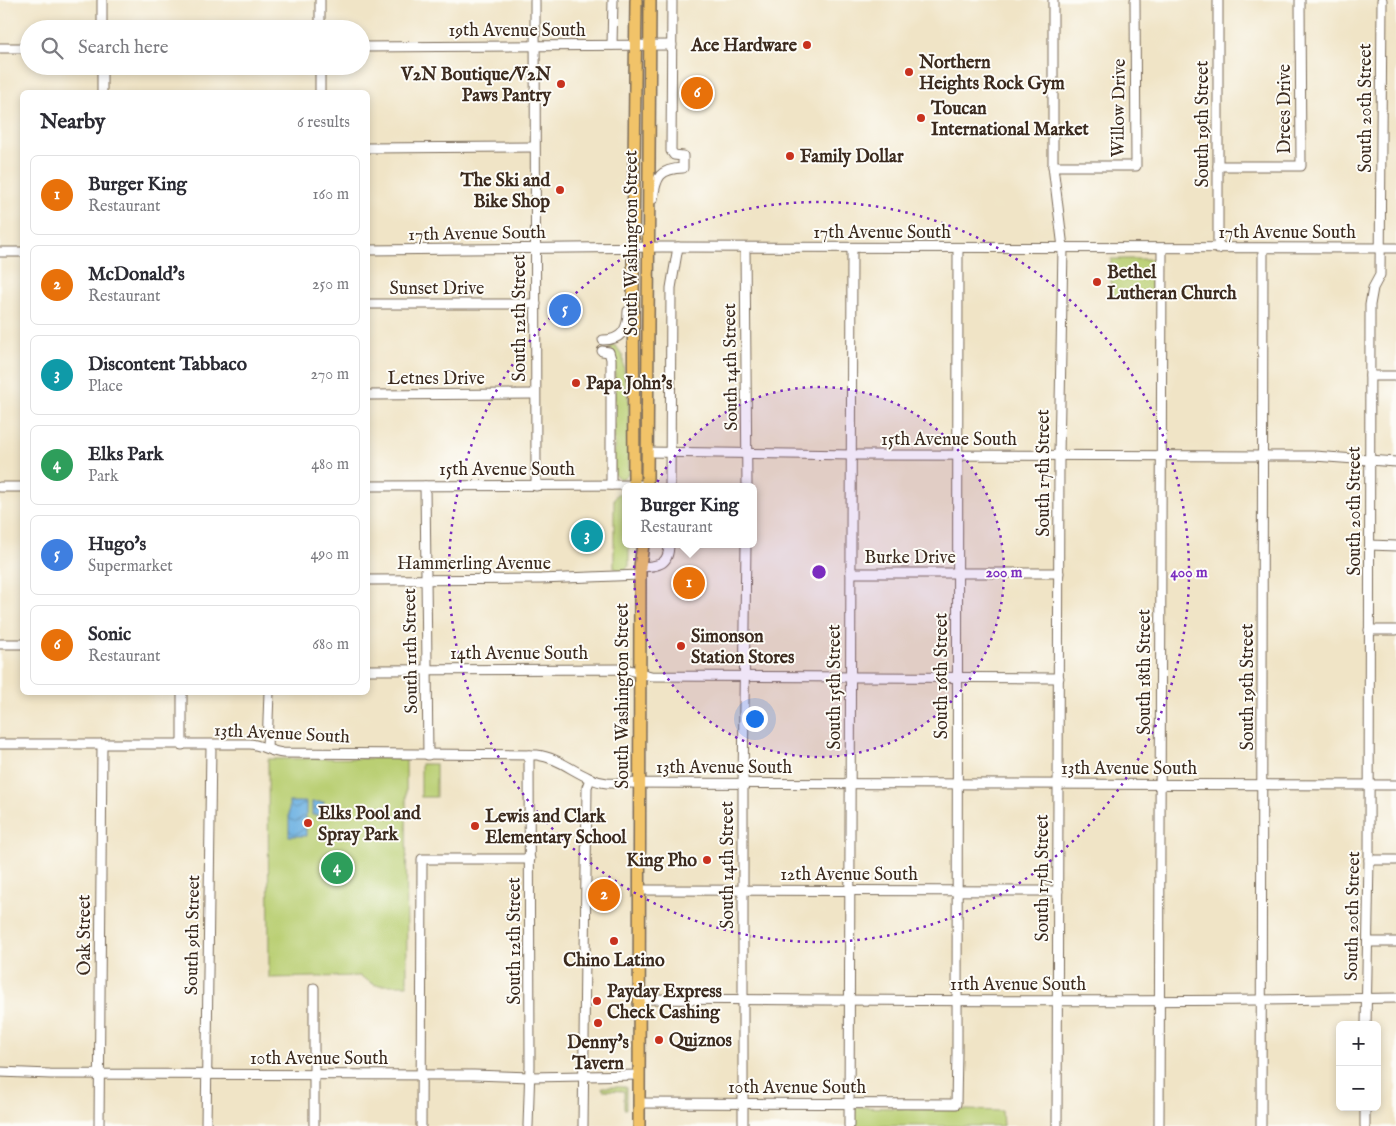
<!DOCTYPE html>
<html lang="en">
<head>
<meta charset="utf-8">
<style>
	body { margin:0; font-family:"IM FELL English",serif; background:#f7f7f7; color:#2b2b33 }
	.controls { position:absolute; right:15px; bottom:15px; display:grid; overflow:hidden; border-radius:8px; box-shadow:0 2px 8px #0003 }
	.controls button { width:45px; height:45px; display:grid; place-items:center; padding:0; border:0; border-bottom:1px solid #e1e1e2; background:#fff; color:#2b2b33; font:25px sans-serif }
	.you { position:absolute; left:754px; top:718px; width:18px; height:18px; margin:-12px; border:4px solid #fff; border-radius:50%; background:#1a73e8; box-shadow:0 0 0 8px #1a73e833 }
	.badge { display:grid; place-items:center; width:32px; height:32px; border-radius:50%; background:#c8321e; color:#fff; font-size:16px; font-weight:700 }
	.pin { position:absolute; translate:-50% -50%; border:2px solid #fff; box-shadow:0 1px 5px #0006 }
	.popup { position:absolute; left:622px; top:483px; width:135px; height:65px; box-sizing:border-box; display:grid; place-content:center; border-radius:8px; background:#fff; filter:drop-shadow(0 1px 4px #0005); font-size:16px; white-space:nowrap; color:#7c7c81 }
	.popup b { font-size:19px; color:#2b2b33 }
	.popup::after { content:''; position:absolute; left:50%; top:100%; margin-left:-10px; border:10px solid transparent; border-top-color:#fff }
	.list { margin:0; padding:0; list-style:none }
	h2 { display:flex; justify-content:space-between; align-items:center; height:65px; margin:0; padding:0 20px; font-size:21px }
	h2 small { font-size:16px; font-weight:400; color:#7c7c81 }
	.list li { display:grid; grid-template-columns:32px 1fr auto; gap:15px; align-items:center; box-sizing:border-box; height:80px; margin:0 10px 10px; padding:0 10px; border:1px solid #e1e1e2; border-radius:8px }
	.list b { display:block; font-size:19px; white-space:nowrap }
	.list p { margin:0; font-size:16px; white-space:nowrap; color:#7c7c81 }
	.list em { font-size:16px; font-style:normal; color:#7c7c81 }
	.icon { flex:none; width:28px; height:28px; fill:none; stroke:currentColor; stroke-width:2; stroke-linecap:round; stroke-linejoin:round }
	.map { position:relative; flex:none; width:1396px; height:1126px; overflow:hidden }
	.search { position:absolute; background:#fff; box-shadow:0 2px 8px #0003; left:20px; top:20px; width:350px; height:55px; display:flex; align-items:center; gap:12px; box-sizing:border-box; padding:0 18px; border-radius:28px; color:#7c7c81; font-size:19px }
	.panel { position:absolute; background:#fff; box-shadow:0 2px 8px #0003; left:20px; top:90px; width:350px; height:605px; border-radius:8px }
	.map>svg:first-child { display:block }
	.green { fill:#bacf73; stroke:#7a7c48 }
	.water { fill:url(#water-waves); stroke:#546e80 }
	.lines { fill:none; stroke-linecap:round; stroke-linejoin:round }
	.minor-casing { stroke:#7a6b59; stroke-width:11 }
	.major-casing { stroke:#7a6b59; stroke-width:14 }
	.minor { stroke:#fff; stroke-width:9 }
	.major { stroke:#f1c369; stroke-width:11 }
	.ring { fill:none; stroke:#7b2cbf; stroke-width:2.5; stroke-dasharray:2.5 5 }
	.poi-dot { fill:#c8321e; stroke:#fdfcf7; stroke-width:2 }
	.labels { text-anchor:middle; stroke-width:4; stroke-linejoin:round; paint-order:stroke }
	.street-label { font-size:18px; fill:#3b2a1e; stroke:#fdfcf7 }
	.poi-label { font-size:18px; font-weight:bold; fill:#3b2a1e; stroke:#fdfcf7; text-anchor:start }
	.centre { fill:#7b2cbf; stroke:#fdfcf7; stroke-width:2.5 }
	.ring-label { font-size:15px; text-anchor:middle; font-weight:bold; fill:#7b2cbf; stroke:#fdfcf7; stroke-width:4; stroke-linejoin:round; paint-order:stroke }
</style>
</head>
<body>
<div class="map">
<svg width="1396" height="1126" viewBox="0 0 1396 1126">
	<defs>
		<pattern id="water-waves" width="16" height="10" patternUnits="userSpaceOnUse" patternTransform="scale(1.25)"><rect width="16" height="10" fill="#6cb1e2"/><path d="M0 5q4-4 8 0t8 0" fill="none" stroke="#5a90b7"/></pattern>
	</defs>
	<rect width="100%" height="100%" fill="#fdfcf7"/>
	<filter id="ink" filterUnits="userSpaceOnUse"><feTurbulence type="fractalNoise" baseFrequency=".02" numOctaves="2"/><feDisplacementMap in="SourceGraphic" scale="10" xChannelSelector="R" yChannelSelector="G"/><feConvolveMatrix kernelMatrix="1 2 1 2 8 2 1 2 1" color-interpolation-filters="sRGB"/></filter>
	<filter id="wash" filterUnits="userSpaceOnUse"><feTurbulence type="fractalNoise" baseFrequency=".0096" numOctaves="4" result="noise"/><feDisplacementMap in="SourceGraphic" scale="20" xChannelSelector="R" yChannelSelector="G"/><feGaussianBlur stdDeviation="1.12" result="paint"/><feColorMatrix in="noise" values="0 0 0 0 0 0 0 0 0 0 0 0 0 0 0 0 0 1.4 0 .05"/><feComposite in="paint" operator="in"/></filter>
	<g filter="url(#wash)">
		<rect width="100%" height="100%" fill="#f0e4c6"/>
		<!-- green -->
		<g class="green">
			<path d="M 1111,259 L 1155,259 L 1156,296 L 1111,296 Z"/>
			<path d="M 607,346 L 616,346 L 623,356 L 625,385 L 629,400 L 629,473 L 625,477 L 620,479 L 614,474 L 615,355 L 612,350 Z"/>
			<path d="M 624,493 L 625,495 L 625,544 L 629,544 L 629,566 L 625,570 L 620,572 L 614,567 L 614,499 L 617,494 Z"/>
			<path d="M 406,758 L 407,985 L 375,985 L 360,976 L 269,978 L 268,759 Z"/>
			<rect x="421" y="764" width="15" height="33"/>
			<path d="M 602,1087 L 626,1087 L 626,1109 L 624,1109 L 624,1091 L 603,1090 Z"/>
			<path d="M 855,1107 L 1002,1111 L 1003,1126 L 855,1126 Z"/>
		</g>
		<!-- water -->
		<g class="water">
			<rect x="289" y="802" width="17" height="34"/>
			<rect x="312" y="802" width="12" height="13"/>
		</g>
	</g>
	<g filter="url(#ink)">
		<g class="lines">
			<defs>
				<g id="minor">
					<path d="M 535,0 L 536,486"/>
					<path d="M 1053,0 L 1053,166 L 1063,248 L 1059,455 L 1057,1126"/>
					<path d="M 1218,0 L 1218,249"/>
					<path d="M 102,29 L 102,0"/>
					<path d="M 320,29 L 320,0"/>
					<path d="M 612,45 L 613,0"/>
					<path d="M 361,47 L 672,45"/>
					<path d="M 0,48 L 29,48"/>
					<path d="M 102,92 L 102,66"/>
					<path d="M 320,92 L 320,66"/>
					<path d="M 368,148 L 534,147"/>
					<path d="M 1053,166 L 1136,166 L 1135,0"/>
					<path d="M 1218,166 L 1301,166 L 1300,0"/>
					<path d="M 653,199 C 656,176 660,169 683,168 L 683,156 L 674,155 L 671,151 L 672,0"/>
					<path d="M 745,248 L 747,487"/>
					<path d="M 368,250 L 662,247 L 1396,248"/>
					<path d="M 0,252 L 22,252"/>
					<path d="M 368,304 L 536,304"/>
					<path d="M 603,340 C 622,340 628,329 628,311"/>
					<path d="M 602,351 L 609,352 L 611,359 L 611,485"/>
					<path d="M 1370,376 L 1396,376"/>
					<path d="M 368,395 L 535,394"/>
					<path d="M 647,452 L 852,455 L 1314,456 L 1396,462"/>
					<path d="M 368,486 L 647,485"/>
					<path d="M 425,486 L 428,755"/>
					<path d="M 0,487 L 22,487"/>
					<path d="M 670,487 L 671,288 L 678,247"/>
					<path d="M 1370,545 L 1396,546"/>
					<path d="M 640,567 C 658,566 669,566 669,544"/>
					<path d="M 851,573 L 1059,573"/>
					<path d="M 368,580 L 541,579 L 640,575"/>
					<path d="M 1369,630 L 1396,630"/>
					<path d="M 0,644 L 22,644"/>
					<path d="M 368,670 L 626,669 L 651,676 L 1059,678"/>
					<path d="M 182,692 L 182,745"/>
					<path d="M 0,744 L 250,744 C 262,745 271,752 283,753 L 537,755 C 563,758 581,780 607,783 L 1396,785"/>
					<path d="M 267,748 L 269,692"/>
					<path d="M 1369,860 L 1396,860"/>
					<path d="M 639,890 L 1058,891"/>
					<path d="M 1368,942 L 1396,942"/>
					<path d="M 314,988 L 314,1126"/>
					<path d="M 639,999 C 891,1000 1144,1003 1396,998"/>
					<path d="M 1366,1025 L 1369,860 L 1370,305 L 1373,288 L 1380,275 L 1382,0"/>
					<path d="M 0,1072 L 50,1074 L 474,1075 L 530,1077 L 639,1075"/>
					<path d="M 639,1103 L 956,1104 L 957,1052 L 958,248"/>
					<path d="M 99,1126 L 102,744"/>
					<path d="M 206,1126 L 211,745"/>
					<path d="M 421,1126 L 422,859 L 530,859"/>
					<path d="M 528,1126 L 530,1066 L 529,755"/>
					<path d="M 583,1126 L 587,787 L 590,779"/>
					<path d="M 743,1126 L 743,784 L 746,544"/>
					<path d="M 849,1126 L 852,249"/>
					<path d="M 1159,1126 L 1162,249"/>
					<path d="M 1261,1126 L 1263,249"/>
					<path d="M 1365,1126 L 1365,1107"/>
				</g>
				<g id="major">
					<path d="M 634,487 L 633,248 L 636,0"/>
					<path d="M 647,487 L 650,0"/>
					<path d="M 639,1126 L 640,567 L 643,544"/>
				</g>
			</defs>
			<!-- minor casing -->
			<use href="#minor" class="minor-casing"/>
			<!-- major casing -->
			<use href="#major" class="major-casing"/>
			<!-- minor -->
			<use href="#minor" class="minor"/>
			<!-- major -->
			<use href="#major" class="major"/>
		</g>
	</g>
	<!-- distance rings -->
	<circle cx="819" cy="572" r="185" fill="#7b2cbf" fill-opacity=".12"/>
	<g class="ring">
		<circle cx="819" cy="572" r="185"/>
		<circle cx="819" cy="572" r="370"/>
	</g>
	<!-- markers -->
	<g class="poi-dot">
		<circle cx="807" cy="45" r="5"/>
		<circle cx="909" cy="72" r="5"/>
		<circle cx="561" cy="84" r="5"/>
		<circle cx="921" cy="118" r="5"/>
		<circle cx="790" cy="156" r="5"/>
		<circle cx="560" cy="190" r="5"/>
		<circle cx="1097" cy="282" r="5"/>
		<circle cx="576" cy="383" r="5"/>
		<circle cx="681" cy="646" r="5"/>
		<circle cx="308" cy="823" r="5"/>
		<circle cx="475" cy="826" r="5"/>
		<circle cx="707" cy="860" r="5"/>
		<circle cx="614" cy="941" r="5"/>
		<circle cx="597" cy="1001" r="5"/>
		<circle cx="598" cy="1023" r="5"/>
		<circle cx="659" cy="1040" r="5"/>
	</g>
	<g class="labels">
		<!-- street labels -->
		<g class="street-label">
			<text x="517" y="36">19th Avenue South</text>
			<text transform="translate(1118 108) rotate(-89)" y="6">Willow Drive</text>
			<text transform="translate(1365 108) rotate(-90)" y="6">South 20th Street</text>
			<text transform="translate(1284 109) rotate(-90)" y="6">Drees Drive</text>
			<text transform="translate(1202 124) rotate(-90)" y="6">South 19th Street</text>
			<text x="882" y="238">17th Avenue South</text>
			<text x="1287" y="238">17th Avenue South</text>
			<text transform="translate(477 233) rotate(-1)" y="6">17th Avenue South</text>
			<text transform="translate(631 243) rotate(-90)" y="6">South Washington Street</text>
			<text x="437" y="294">Sunset Drive</text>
			<text transform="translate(519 318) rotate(-90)" y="6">South 12th Street</text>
			<text transform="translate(730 367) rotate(-91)" y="6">South 14th Street</text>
			<text x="436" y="384">Letnes Drive</text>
			<text x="949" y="445">15th Avenue South</text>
			<text x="507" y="475">15th Avenue South</text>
			<text transform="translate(1043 473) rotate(-90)" y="6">South 17th Street</text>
			<text transform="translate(1354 511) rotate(-90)" y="6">South 20th Street</text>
			<text x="910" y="563">Burke Drive</text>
			<text x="474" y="569">Hammerling Avenue</text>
			<text transform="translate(410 651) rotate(-91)" y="6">South 11th Street</text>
			<text x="519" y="659">14th Avenue South</text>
			<text transform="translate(1144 672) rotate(-90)" y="6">South 18th Street</text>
			<text transform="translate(941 676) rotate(-90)" y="6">South 16th Street</text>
			<text transform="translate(834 687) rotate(-90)" y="6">South 15th Street</text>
			<text transform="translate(1247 687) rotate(-90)" y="6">South 19th Street</text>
			<text transform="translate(622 696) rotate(-90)" y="6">South Washington Street</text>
			<text transform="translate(282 733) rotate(3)" y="6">13th Avenue South</text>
			<text x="724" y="773">13th Avenue South</text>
			<text x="1129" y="774">13th Avenue South</text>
			<text transform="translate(727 865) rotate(-90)" y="6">South 14th Street</text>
			<text x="849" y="880">12th Avenue South</text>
			<text transform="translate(1042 878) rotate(-90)" y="6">South 17th Street</text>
			<text transform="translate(1352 916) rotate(-89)" y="6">South 20th Street</text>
			<text transform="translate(84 935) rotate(-90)" y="6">Oak Street</text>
			<text transform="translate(192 935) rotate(-89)" y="6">South 9th Street</text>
			<text transform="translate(514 941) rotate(-90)" y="6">South 12th Street</text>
			<text x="1018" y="990">11th Avenue South</text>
			<text x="319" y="1064">10th Avenue South</text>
			<text x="797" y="1093">10th Avenue South</text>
		</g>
		<!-- poi labels -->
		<g class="poi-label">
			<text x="797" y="51" text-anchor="end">Ace Hardware</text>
			<text x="919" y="68">Northern<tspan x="919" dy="21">Heights Rock Gym</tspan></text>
			<text x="551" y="80" text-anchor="end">V2N Boutique/V2N<tspan x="551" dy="21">Paws Pantry</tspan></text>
			<text x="931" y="114">Toucan<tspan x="931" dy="21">International Market</tspan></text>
			<text x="800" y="162">Family Dollar</text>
			<text x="550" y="186" text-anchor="end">The Ski and<tspan x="550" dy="21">Bike Shop</tspan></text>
			<text x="1107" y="278">Bethel<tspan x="1107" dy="21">Lutheran Church</tspan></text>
			<text x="586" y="389">Papa John's</text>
			<text x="691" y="642">Simonson<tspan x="691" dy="21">Station Stores</tspan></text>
			<text x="318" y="819">Elks Pool and<tspan x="318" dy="21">Spray Park</tspan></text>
			<text x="485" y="822">Lewis and Clark<tspan x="485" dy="21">Elementary School</tspan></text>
			<text x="697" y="866" text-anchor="end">King Pho</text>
			<text x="614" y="966" text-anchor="middle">Chino Latino</text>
			<text x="607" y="997">Payday Express<tspan x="607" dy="21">Check Cashing</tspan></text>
			<text x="669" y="1046">Quiznos</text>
			<text x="598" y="1048" text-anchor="middle">Denny's<tspan x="598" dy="21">Tavern</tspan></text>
		</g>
	</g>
	<circle cx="819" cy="572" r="8" class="centre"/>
	<g class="ring-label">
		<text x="1004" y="577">200 m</text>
		<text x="1189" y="577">400 m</text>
	</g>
</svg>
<div class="controls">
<button>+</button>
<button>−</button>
</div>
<div class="you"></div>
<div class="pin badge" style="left:689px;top:583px;background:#e8710a">1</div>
<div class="popup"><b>Burger King</b>Restaurant</div>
<div class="pin badge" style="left:604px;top:895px;background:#e8710a">2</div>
<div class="pin badge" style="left:587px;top:536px;background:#0f9aa8">3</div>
<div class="pin badge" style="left:337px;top:868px;background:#2e9e5b">4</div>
<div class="pin badge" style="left:565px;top:310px;background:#3f7fe0">5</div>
<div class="pin badge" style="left:697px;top:93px;background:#e8710a">6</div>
<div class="search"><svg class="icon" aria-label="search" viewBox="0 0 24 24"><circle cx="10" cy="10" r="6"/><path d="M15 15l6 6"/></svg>Search here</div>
<section class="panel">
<h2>Nearby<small>6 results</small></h2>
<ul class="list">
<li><span class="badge" style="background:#e8710a">1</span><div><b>Burger King</b><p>Restaurant</p></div><em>160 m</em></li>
<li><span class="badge" style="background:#e8710a">2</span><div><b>McDonald's</b><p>Restaurant</p></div><em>250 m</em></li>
<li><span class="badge" style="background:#0f9aa8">3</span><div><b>Discontent Tabbaco</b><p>Place</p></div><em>270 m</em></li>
<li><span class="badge" style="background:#2e9e5b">4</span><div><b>Elks Park</b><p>Park</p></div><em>480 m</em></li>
<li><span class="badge" style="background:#3f7fe0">5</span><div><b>Hugo's</b><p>Supermarket</p></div><em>490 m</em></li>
<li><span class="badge" style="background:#e8710a">6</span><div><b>Sonic</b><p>Restaurant</p></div><em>680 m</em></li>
</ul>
</section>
</div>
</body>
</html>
